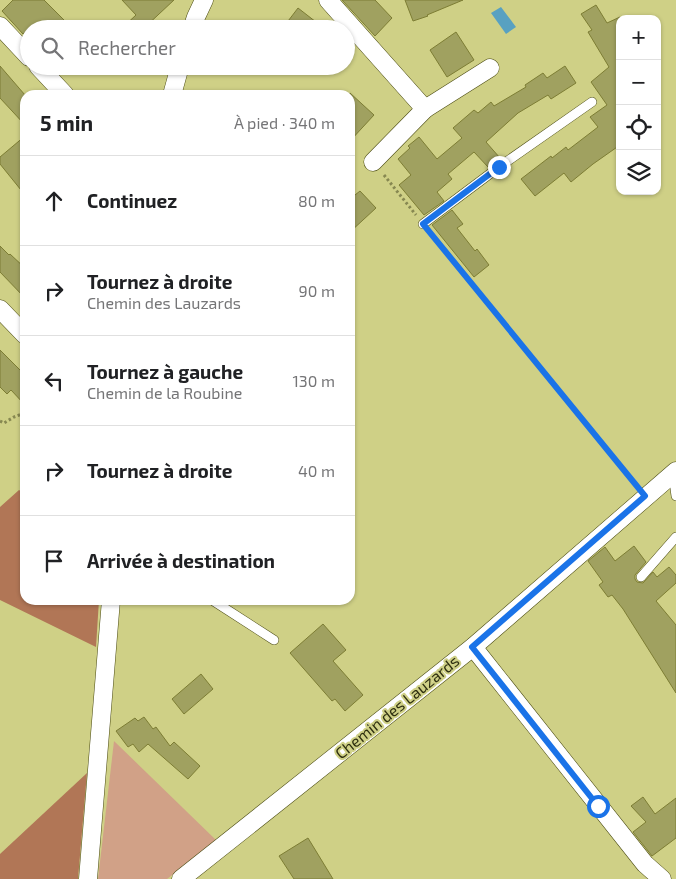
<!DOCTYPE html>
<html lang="fr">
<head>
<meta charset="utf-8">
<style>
	body { margin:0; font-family:"Exo 2",sans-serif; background:#f2f2f2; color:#202124 }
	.controls { position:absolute; right:15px; top:15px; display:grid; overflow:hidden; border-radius:10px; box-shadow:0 1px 4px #0004 }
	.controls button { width:45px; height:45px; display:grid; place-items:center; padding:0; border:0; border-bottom:1px solid #e0e0e0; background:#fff; color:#202124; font:25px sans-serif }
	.stop { position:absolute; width:15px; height:15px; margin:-11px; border:4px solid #1a73e8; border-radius:50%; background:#fff }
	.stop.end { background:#1a73e8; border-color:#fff; box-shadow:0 1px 5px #0008 }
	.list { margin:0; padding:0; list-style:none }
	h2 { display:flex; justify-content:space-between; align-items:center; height:65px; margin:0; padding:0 20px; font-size:21px }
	h2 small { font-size:16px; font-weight:400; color:#757577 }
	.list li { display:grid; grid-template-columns:32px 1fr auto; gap:15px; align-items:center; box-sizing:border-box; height:90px; padding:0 20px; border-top:1px solid #e0e0e0 }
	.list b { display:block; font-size:19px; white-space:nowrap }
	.list p { margin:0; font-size:16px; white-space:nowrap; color:#757577 }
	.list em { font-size:16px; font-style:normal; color:#757577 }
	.icon { flex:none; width:28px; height:28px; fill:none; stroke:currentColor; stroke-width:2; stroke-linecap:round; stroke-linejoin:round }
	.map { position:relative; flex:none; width:676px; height:879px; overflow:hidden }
	.search { position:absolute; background:#fff; box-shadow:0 1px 4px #0004; left:20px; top:20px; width:335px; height:55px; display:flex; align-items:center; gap:12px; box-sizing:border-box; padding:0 18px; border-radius:28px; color:#757577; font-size:19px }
	.panel { position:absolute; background:#fff; box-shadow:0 1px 4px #0004; left:20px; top:90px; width:335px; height:515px; border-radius:15px }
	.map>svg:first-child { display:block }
	.green { fill:#d1a187 }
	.forest { fill:#b17656 }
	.water { fill:#58a1c1 }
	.building { fill:#a0a160; stroke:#7d7d34 }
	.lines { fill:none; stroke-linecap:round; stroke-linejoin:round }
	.service-casing { stroke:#4a4a11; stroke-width:10 }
	.minor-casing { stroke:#4a4a11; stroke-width:19 }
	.path { stroke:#878851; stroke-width:3; stroke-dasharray:2.5 2.5; stroke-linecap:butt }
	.service { stroke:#fff; stroke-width:9 }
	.minor { stroke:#fff; stroke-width:18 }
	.route { stroke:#1a73e8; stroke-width:6 }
	.labels { text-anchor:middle; stroke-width:4; stroke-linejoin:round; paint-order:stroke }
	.street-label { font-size:16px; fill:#2e2f10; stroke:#cfd086 }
</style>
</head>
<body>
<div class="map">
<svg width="676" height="879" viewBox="0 0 676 879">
	<rect width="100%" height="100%" fill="#cfd086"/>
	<!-- green -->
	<path class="green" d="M 114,741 L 217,841 L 167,879 L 98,879 Z"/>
	<!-- forest -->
	<g class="forest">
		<path d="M 19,490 L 25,494 L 25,600 L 99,600 L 96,647 L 0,600 L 0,507 Z"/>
		<path d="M 87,773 L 78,879 L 0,879 L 0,854 Z"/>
	</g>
	<!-- water -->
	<path class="water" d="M 501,7 L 516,27 L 506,34 L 491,13 Z"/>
	<!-- building -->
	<g class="building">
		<path d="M 13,0 L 44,0 L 64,20 L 56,29 L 28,29 L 23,34 L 2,11 Z"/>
		<path d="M 122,0 L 174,0 L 143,29 L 121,29 L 136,15 Z"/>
		<path d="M 342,0 L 375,0 L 392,18 L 375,36 Z"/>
		<path d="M 405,0 L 463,0 L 427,15 L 428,16 L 413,21 Z"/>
		<path d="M 596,5 L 607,23 L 620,17 L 620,145 L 593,164 L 571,182 L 564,173 L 535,196 L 521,179 L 551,156 L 552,158 L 566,147 L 568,150 L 598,127 L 590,117 L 607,105 L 591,82 L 609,67 L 588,32 L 592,30 L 581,14 Z"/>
		<path d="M 298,8 L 325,29 L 282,29 Z"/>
		<path d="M 456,32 L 474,60 L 447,77 L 430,50 Z"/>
		<path d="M 0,66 L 25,95 L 25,125 L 0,98 Z"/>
		<path d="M 565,66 L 576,83 L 551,99 L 548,95 L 518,113 L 486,142 L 500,158 L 488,167 L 474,152 L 448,174 L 452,179 L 437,192 L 444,201 L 424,215 L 399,185 L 411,175 L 398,159 L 410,148 L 408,146 L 419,137 L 437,159 L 462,138 L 453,128 L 474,110 L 478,113 L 491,102 L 494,106 L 526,87 L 525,85 L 543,73 L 547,78 Z"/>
		<path d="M 350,93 L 374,115 L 350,141 Z"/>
		<path d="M 25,136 L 25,195 L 0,164 L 0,157 Z"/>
		<path d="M 360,191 L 376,208 L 350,232 L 350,199 Z"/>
		<path d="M 452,210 L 463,224 L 457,228 L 475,251 L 477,249 L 489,265 L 474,277 L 432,225 Z"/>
		<path d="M 0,246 L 9,255 L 10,254 L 25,268 L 25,298 L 0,272 Z"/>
		<path d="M 0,350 L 25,375 L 25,405 L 11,390 L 7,394 L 0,387 Z"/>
		<path d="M 634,546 L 646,562 L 635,575 L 635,579 L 637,582 L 643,583 L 653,572 L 657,577 L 669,567 L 676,575 L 676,583 L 656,601 L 676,625 L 676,693 L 623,609 L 612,595 L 608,597 L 599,585 L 603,582 L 588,561 L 605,547 L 615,561 Z"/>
		<path d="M 323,624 L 346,650 L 333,661 L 363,695 L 345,711 L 335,699 L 332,701 L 290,653 Z"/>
		<path d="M 201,674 L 213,689 L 184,714 L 172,699 Z"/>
		<path d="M 144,717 L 153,729 L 156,727 L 170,746 L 174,742 L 200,766 L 188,779 L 148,744 L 139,752 L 133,744 L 128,747 L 116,731 L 135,718 L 138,721 Z"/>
		<path d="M 643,797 L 655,814 L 676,798 L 676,838 L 652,856 L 633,832 L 646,822 L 631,806 Z"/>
		<path d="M 308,838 L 333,879 L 294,879 L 279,856 Z"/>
	</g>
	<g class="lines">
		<defs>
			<g id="service">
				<path d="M 423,224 L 499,167 L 592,102"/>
				<path d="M 673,474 L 676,496"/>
				<path d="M 641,577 L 676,537"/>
				<path d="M 212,600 L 274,640"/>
			</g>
			<g id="minor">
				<path d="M 328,0 L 425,109 L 373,162"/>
				<path d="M 0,26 L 29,57"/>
				<path d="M 192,29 L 196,17 L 204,0"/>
				<path d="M 38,66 L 65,95"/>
				<path d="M 172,95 L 180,66"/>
				<path d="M 425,109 L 490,68"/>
				<path d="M 0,309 L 25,335"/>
				<path d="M 473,647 L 645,864 L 662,879"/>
				<path d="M 88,879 L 111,600"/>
				<path d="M 181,879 L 473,647 L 676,471"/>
			</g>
		</defs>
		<!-- service casing -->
		<use href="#service" class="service-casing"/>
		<!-- minor casing -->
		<use href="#minor" class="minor-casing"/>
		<!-- path -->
		<g class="path">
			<path d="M 384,175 L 416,215"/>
			<path d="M 431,234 L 636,484"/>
			<path d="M 0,421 L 4,423 L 14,417 L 22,414 L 25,412"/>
		</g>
		<!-- service -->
		<use href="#service" class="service"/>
		<!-- minor -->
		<use href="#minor" class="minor"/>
	</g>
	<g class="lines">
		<!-- route -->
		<path class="route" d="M 499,167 L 423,224 L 645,496 L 472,647 L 598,806"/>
	</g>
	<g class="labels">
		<!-- street labels -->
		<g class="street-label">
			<text transform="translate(397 707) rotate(-39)" y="6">Chemin des Lauzards</text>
		</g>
	</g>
</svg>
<div class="controls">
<button>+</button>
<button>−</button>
<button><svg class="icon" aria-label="locate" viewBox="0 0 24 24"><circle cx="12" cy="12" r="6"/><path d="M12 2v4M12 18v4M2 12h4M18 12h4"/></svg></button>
<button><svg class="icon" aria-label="layers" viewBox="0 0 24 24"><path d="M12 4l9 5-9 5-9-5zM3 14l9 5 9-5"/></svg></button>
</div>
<div class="stop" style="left:598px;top:806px"></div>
<div class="stop end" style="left:499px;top:167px"></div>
<div class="search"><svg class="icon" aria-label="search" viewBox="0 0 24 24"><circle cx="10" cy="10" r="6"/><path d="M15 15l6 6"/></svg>Rechercher</div>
<section class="panel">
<h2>5 min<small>À pied · 340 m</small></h2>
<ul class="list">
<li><svg class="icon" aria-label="ahead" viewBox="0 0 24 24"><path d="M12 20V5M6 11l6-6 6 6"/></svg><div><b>Continuez</b></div><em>80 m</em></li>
<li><svg class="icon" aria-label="right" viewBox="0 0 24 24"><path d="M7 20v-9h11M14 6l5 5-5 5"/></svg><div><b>Tournez à droite</b><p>Chemin des Lauzards</p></div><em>90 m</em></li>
<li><svg class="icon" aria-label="left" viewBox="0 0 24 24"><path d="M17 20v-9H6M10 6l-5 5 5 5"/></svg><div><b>Tournez à gauche</b><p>Chemin de la Roubine</p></div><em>130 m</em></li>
<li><svg class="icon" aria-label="right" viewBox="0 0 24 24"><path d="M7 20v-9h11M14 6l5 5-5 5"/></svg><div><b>Tournez à droite</b></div><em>40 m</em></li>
<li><svg class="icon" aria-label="arrive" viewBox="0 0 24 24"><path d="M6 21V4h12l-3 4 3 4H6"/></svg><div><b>Arrivée à destination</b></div></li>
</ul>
</section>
</div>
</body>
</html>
